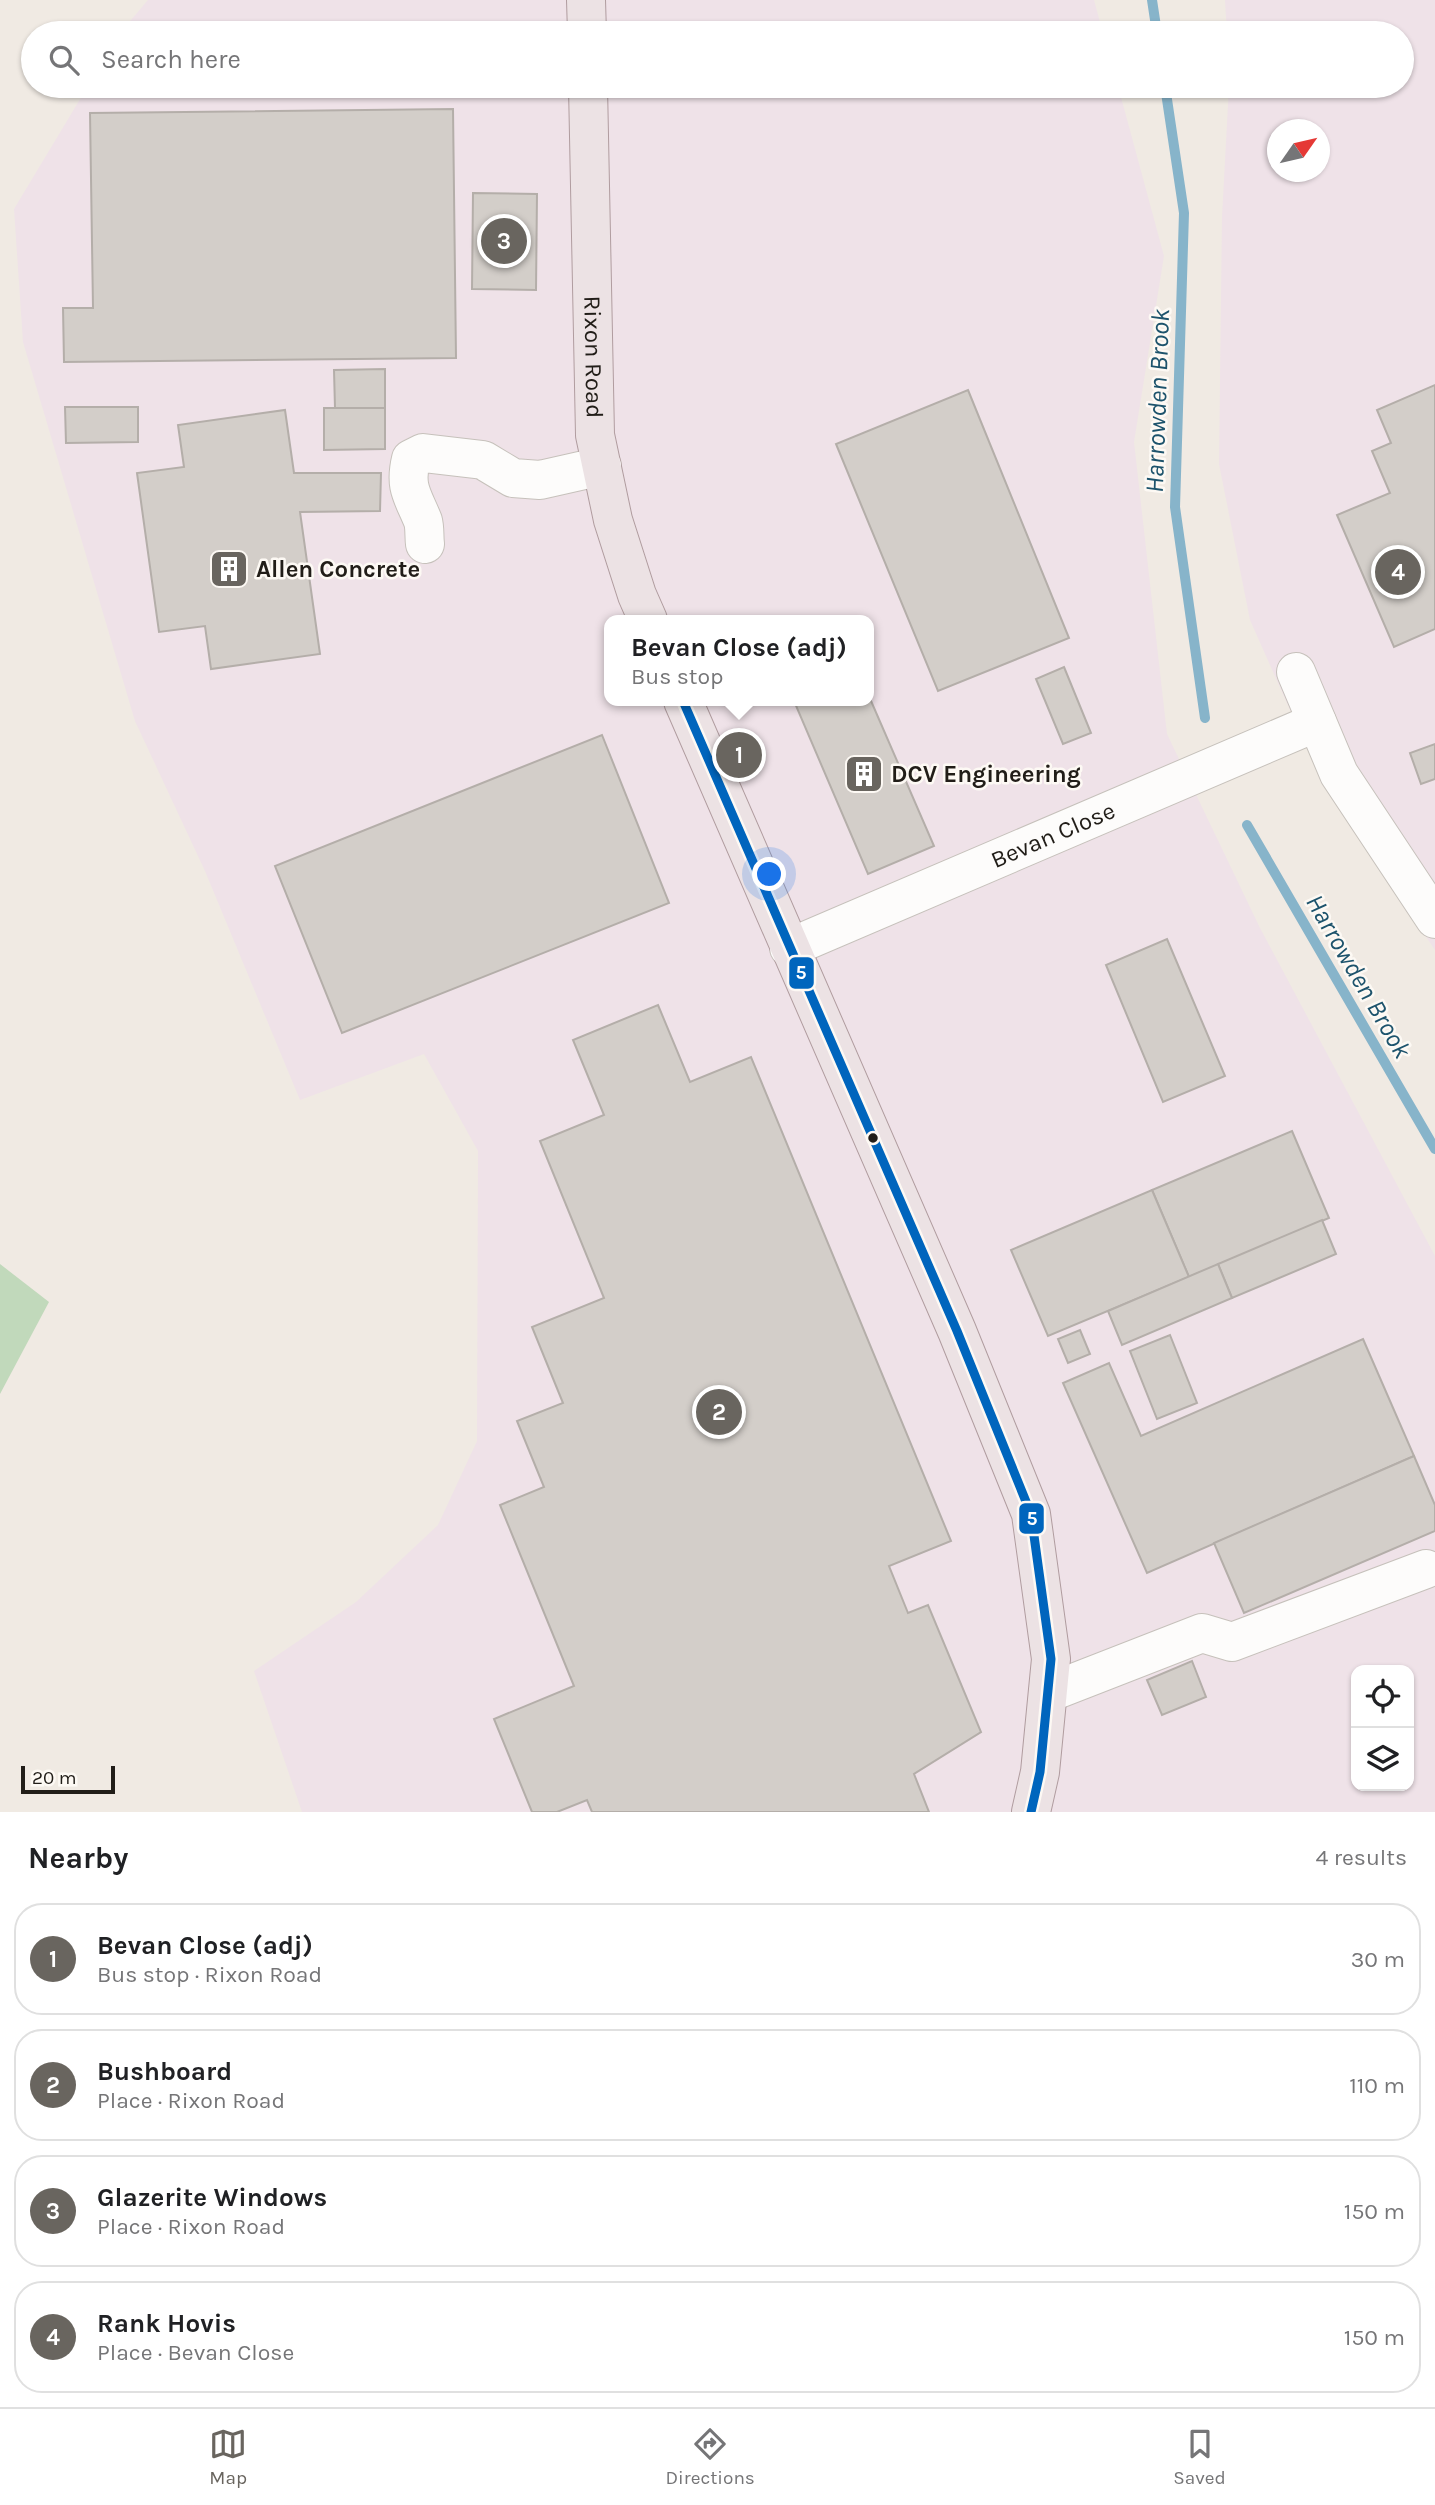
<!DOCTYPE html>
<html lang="en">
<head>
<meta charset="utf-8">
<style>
	body { margin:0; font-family:Karla,sans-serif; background:#f2f2f2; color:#202124 }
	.controls { position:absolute; right:21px; bottom:21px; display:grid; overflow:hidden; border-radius:14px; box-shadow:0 2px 5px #0004 }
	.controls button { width:63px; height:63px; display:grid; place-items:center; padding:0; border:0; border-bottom:2px solid #e0e0e0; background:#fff; color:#202124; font:35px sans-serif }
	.compass { position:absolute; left:1267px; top:119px; width:63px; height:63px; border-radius:50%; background:#fff; box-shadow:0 2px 5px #0004; rotate:56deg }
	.scale { position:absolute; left:21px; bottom:18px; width:94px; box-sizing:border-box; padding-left:7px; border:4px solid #211d18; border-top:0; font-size:19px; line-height:24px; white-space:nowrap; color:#211d18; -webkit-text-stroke:5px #fdf9f4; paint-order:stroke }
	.you { position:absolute; left:770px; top:875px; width:24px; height:24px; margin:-18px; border:5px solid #fff; border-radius:50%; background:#1a73e8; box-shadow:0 0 0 10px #1a73e833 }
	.badge { display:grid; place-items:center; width:46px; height:46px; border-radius:50%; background:#69655f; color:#fff; font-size:23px; font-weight:700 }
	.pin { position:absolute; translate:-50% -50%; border:4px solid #fff; box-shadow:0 2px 7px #0006 }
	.popup { position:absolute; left:604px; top:615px; width:270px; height:91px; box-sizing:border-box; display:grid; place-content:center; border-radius:14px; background:#fff; filter:drop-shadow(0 2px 5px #0005); font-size:23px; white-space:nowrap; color:#757577 }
	.popup b { font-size:26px; color:#202124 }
	.popup::after { content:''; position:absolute; left:50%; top:100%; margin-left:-14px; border:14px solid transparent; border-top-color:#fff }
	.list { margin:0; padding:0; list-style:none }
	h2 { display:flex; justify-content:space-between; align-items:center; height:91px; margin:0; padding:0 28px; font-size:30px }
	h2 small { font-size:23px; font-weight:400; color:#757577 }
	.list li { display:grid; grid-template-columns:46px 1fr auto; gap:21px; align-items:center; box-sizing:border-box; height:112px; margin:0 14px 14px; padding:0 14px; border:2px solid #e0e0e0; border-radius:28px }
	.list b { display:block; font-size:26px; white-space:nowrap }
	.list p { margin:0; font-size:23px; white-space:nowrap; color:#757577 }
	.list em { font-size:23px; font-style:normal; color:#757577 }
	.icon { flex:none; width:38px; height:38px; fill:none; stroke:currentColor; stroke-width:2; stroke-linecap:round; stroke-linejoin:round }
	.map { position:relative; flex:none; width:1435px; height:1812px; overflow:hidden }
	.search { position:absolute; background:#fff; box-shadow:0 2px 5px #0004; left:21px; right:21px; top:21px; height:77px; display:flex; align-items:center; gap:18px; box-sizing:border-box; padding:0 24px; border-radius:38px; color:#757577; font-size:26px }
	.sheet { height:595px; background:#fff }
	nav { display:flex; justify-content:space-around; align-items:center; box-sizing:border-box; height:98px; border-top:2px solid #e0e0e0; background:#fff; font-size:19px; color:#757577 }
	nav a { display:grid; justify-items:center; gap:4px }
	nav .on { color:#69655f }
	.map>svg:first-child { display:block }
	.industrial { fill:#efe2e8; fill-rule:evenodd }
	.green { fill:#c1d9bb }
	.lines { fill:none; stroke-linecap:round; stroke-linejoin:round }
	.stream { stroke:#87b4ca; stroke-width:10 }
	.building { fill:#d3cec9; stroke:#b4aea9; stroke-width:2 }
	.minor-casing { stroke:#c6c1bb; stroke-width:40 }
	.major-casing { stroke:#b09c9f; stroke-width:40 }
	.minor { stroke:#fdfcfb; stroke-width:38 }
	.major { stroke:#ece2e4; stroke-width:38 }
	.bus-1-casing { stroke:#fdf9f4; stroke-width:14 }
	.bus-1 { stroke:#0065bd; stroke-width:9 }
	.bus-dot { fill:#211d18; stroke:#fdf9f4; stroke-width:2.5 }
	.labels { text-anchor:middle; stroke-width:5; stroke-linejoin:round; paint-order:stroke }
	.street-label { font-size:24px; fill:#211d18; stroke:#fdf9f4 }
	.poi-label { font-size:24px; font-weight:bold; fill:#211d18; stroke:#fdf9f4; text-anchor:start }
	.water-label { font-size:26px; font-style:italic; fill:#1d536c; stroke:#fdf9f4 }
	.line-badge { stroke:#fdf9f4; stroke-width:2.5 }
	.badge-label { font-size:19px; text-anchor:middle; font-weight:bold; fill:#fff }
</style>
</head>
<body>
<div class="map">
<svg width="1435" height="1812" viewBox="0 0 1435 1812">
	<rect width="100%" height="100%" fill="#f0eae3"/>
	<!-- industrial -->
	<g class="industrial">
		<path d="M 148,0 L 1094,0 L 1103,33 L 120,33 Z"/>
		<path d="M 1225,0 L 1435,0 L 1435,950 L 1323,784 L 1250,620 L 1219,464 L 1222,217 L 1229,86 L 1402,86 L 1402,33 L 1227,33 ZM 1278,130 L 1320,130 L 1320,172 L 1278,172 Z"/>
		<path d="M 88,86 L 1118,86 L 1164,256 L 1134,442 L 1167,734 L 1260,928 L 1435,1256 L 1435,1812 L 302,1812 L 254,1671 L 356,1602 L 438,1525 L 477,1441 L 478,1151 L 424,1054 L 300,1100 L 205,871 L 135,721 L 23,342 L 14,209 ZM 610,620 L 868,620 L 868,701 L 610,701 ZM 1356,1670 L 1409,1670 L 1409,1786 L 1356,1786 Z"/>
	</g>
	<!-- green -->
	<path class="green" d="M 0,1264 L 49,1302 L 0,1394 Z"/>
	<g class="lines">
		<!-- stream -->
		<g class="stream">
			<path d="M 1152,0 L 1157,33"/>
			<path d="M 1165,86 L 1184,213 L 1175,507 L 1205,718"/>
			<path d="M 1247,825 L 1435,1149"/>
		</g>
	</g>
	<!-- building -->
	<g class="building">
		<path d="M 453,109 L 456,358 L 64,362 L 63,308 L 93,308 L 90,113 Z"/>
		<path d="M 473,193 L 537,194 L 536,290 L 472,289 Z"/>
		<path d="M 385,369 L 385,408 L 335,408 L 334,370 Z"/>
		<path d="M 1435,385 L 1435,629 L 1394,647 L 1337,515 L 1390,493 L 1372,451 L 1391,443 L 1377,410 Z"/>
		<path d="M 968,390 L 1069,638 L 938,691 L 836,444 Z"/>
		<path d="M 65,407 L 138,407 L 138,442 L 66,443 Z"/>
		<path d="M 324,408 L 385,408 L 385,449 L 324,450 Z"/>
		<path d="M 285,410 L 294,473 L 381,473 L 380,511 L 300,512 L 320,654 L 211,669 L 205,626 L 159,632 L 137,473 L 184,467 L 178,425 Z"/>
		<path d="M 1064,667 L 1091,733 L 1063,744 L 1036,679 Z"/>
		<path d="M 868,694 L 934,846 L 868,874 L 794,701 L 868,701 Z"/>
		<path d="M 602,735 L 669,903 L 342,1033 L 275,866 Z"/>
		<path d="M 1435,744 L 1435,779 L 1421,784 L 1410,753 Z"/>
		<path d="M 1167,939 L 1225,1076 L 1163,1102 L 1106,965 Z"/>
		<path d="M 658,1005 L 690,1082 L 751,1057 L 951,1541 L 889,1566 L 908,1613 L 928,1605 L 981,1732 L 914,1774 L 929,1812 L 592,1812 L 587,1800 L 557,1812 L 532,1812 L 494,1719 L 574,1686 L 500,1505 L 544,1487 L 517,1421 L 563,1403 L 532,1327 L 604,1298 L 540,1141 L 604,1115 L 573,1040 Z"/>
		<path d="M 1292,1131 L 1329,1218 L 1189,1277 L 1152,1190 Z"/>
		<path d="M 1152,1190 L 1189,1277 L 1048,1336 L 1011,1250 Z"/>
		<path d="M 1322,1220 L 1336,1254 L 1232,1298 L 1218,1264 Z"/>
		<path d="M 1218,1264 L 1232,1298 L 1122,1345 L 1108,1311 Z"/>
		<path d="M 1080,1330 L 1090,1354 L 1068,1363 L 1058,1339 Z"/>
		<path d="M 1170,1335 L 1197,1403 L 1157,1419 L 1130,1351 Z"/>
		<path d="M 1363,1339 L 1414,1456 L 1147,1573 L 1063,1383 L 1109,1363 L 1141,1436 Z"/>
		<path d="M 1414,1456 L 1435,1505 L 1435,1531 L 1244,1613 L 1214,1543 Z"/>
		<path d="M 1192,1661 L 1206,1697 L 1162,1715 L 1147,1680 Z"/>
	</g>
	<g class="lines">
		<defs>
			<g id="minor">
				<path d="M 425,544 C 424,537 425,528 423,521 C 413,496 404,488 411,459 L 423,453 L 483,460 L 513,478 L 540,480 L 602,466"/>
				<path d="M 1296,672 L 1339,774 L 1435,919"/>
				<path id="s1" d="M 789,948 L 1317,722"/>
				<path d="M 1048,1693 L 1202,1633 L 1232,1642 L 1426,1569"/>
			</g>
			<g id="major">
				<path d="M 586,0 L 587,33"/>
				<path id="s2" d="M 588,86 L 595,435 L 613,520 L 637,595 L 648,620"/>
				<path d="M 683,701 L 957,1331 L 1031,1514 L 1051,1659 L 1040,1772 L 1031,1812"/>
			</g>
		</defs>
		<!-- minor casing -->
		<use href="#minor" class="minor-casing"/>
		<!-- major casing -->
		<use href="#major" class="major-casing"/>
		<!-- minor -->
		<use href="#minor" class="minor"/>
		<!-- major -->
		<use href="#major" class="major"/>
		<defs>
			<path id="bus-1" d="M 683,701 L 957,1331 L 1031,1514 L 1051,1659 L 1040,1772 L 1031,1812"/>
		</defs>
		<!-- bus-1 casing -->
		<use href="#bus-1" class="bus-1-casing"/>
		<!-- bus-1 -->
		<use href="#bus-1" class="bus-1"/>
	</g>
	<!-- icons -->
	<defs>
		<symbol id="building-square" viewBox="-11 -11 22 22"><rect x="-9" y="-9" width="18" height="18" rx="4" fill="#69655f" stroke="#fdf9f4"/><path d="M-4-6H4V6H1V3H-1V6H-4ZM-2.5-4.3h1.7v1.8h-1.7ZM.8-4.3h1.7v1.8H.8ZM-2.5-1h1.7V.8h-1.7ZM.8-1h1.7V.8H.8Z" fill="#fff"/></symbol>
	</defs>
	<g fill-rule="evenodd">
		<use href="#building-square" x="207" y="547" width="44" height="44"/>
		<use href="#building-square" x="842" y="752" width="44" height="44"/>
	</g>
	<!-- markers -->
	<circle class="bus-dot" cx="873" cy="1138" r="6"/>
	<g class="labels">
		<!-- street labels -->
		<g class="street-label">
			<text dy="8" stroke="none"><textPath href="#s2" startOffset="271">Rixon Road</textPath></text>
			<text dy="8" stroke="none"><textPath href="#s1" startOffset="287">Bevan Close</textPath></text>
		</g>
		<!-- poi labels -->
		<g class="poi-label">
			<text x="256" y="577">Allen Concrete</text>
			<text x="891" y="782">DCV Engineering</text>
		</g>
		<!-- water labels -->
		<g class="water-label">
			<text transform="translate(1157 401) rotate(-88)" y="9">Harrowden Brook</text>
			<text transform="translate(1359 976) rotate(60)" y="9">Harrowden Brook</text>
		</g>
	</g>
	<g class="line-badge">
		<rect x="788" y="956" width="27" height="34" rx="7" fill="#0065bd"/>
		<rect x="1018" y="1502" width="27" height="33" rx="7" fill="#0065bd"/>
	</g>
	<g class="badge-label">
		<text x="801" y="979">5</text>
		<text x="1032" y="1525">5</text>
	</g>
</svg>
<div class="controls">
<button><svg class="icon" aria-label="locate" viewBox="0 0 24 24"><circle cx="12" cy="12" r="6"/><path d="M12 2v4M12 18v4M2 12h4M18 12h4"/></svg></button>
<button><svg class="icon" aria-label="layers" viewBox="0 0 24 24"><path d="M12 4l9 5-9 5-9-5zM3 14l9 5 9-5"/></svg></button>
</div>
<svg class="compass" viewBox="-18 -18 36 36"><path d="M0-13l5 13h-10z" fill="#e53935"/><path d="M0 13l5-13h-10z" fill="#757577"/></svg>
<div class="scale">20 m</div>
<div class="you"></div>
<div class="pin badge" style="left:739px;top:755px">1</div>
<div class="popup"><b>Bevan Close (adj)</b>Bus stop</div>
<div class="pin badge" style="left:719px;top:1412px">2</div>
<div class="pin badge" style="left:504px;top:241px">3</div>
<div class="pin badge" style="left:1398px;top:572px">4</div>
<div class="search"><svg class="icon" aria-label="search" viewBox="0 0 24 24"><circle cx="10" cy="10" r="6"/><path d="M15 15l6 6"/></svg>Search here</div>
</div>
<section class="sheet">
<h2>Nearby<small>4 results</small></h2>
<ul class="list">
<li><span class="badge">1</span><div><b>Bevan Close (adj)</b><p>Bus stop · Rixon Road</p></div><em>30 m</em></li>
<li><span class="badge">2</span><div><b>Bushboard</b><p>Place · Rixon Road</p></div><em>110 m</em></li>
<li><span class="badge">3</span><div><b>Glazerite Windows</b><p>Place · Rixon Road</p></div><em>150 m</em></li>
<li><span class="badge">4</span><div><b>Rank Hovis</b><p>Place · Bevan Close</p></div><em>150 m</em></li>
</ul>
</section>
<nav>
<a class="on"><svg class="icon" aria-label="map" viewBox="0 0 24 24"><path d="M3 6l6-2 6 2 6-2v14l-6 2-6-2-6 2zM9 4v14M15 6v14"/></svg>Map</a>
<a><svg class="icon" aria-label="directions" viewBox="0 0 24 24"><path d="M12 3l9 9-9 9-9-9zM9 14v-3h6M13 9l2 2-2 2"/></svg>Directions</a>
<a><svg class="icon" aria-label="saved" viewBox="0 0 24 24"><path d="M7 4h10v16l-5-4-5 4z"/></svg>Saved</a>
</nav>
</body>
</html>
